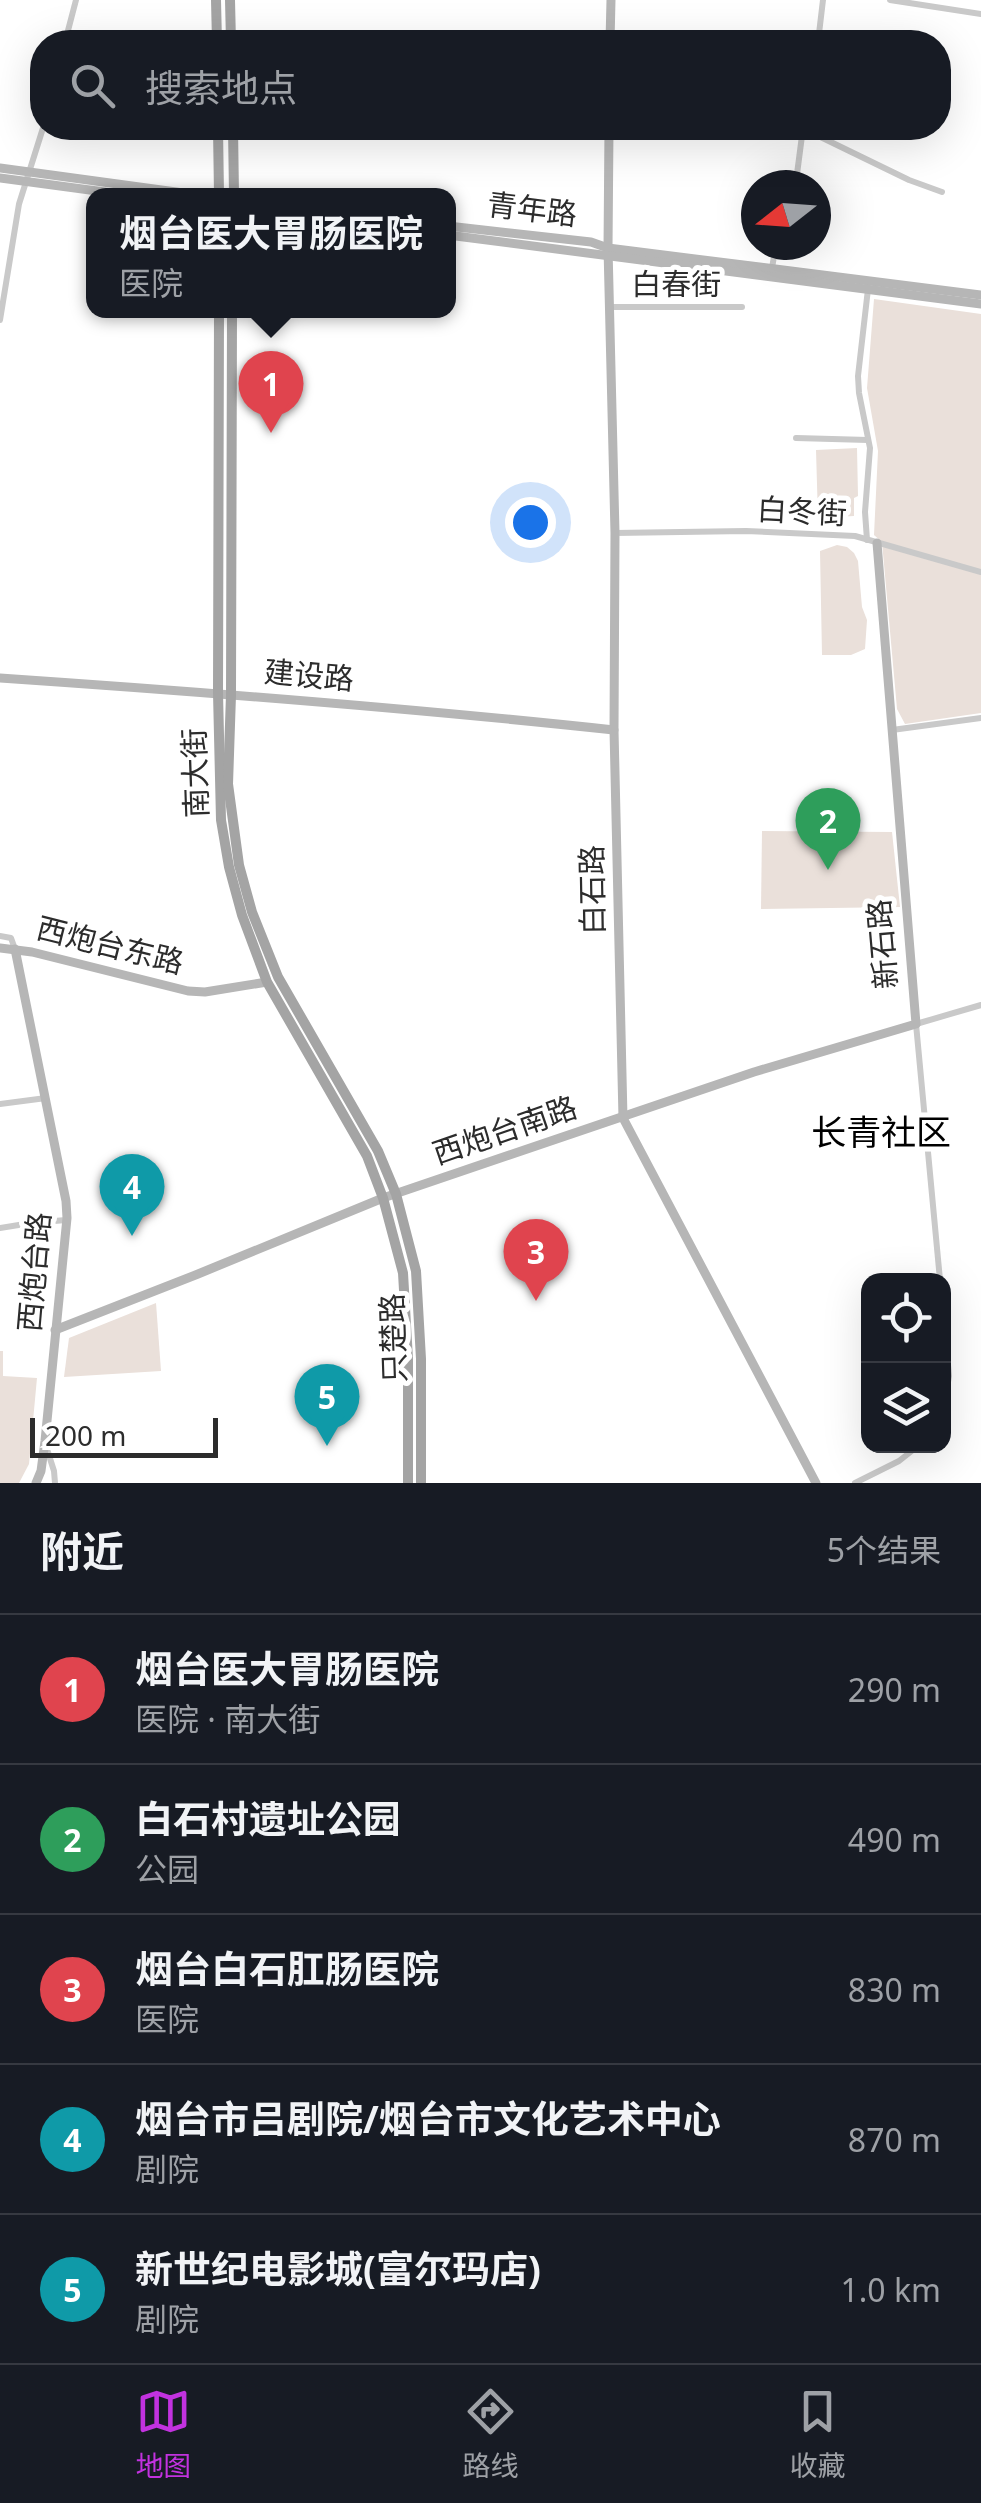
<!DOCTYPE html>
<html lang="zh">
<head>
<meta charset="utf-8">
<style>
	body { margin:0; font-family:"Noto Sans","Noto Sans SC",sans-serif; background:#20242c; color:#f1f3f6 }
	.controls { position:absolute; right:30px; bottom:30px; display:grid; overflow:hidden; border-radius:20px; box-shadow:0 10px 40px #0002 }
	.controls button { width:90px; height:90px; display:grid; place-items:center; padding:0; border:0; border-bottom:2px solid #363941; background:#171b24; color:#f1f3f6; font:50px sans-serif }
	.compass { position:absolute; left:741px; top:170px; width:90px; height:90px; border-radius:50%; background:#171b24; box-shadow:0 10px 40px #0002; rotate:253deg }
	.scale { position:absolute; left:30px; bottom:25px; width:188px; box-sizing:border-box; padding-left:10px; border:5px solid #2c2c2c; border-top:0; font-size:28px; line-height:35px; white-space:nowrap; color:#2c2c2c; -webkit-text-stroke:8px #fff; paint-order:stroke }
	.you { position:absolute; left:530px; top:522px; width:35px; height:35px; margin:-25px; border:8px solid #fff; border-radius:50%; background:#1a73e8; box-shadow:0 0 0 15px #1a73e833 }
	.badge { display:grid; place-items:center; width:65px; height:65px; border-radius:50%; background:#c232df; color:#fff; font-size:32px; font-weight:700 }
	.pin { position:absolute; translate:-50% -82px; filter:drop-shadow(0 2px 5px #0008) }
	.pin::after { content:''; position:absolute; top:52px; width:35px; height:30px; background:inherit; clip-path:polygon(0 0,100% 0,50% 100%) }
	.popup { position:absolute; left:86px; top:188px; width:370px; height:130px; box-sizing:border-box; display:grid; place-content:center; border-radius:20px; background:#171b24; filter:drop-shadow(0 2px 8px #0005); font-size:32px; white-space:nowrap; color:#9ea1a6 }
	.popup b { font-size:38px; color:#f1f3f6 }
	.popup::after { content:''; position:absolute; left:50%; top:100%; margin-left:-20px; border:20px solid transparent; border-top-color:#171b24 }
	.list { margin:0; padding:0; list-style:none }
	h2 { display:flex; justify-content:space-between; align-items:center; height:130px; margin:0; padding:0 40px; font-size:42px }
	h2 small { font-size:32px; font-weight:400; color:#9ea1a6 }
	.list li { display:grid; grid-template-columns:65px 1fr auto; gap:30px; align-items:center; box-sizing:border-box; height:150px; padding:0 40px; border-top:2px solid #363941 }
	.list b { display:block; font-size:38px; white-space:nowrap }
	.list p { margin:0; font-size:32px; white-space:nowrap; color:#9ea1a6 }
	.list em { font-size:32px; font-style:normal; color:#9ea1a6 }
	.icon { flex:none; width:55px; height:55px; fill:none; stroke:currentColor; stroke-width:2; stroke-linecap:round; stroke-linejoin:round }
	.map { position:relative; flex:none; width:981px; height:1483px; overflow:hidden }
	.search { position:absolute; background:#171b24; box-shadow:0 10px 40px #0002; left:30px; right:30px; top:30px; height:110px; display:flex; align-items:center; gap:25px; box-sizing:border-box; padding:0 35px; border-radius:40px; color:#9ea1a6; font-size:38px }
	.sheet { height:880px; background:#171b24 }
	nav { display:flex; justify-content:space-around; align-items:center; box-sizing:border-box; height:140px; border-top:2px solid #363941; background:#171b24; font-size:28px; color:#9ea1a6 }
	nav a { display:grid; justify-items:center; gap:5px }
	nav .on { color:#c232df }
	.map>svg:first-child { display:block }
	.green { fill:#eae0da }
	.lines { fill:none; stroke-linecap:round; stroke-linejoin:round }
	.street { stroke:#c9c9c9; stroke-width:6 }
	.secondary { stroke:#b6b6b6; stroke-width:9 }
	.primary { stroke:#a4a4a4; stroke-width:10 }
	.labels { text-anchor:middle; stroke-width:10; stroke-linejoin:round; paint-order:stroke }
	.street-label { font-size:30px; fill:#2c2c2c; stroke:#fff }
	.quarter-label { font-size:35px; fill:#000; stroke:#fff }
</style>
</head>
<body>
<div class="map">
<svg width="981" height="1483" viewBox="0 0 981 1483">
	<rect width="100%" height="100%" fill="#fff"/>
	<!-- green -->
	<g class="green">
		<path d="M 874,299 L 981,314 L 981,713 L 905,724 L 897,709 L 882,542 L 874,535 L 878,451 L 867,388 Z"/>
		<path d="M 857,448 L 858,496 L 854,498 L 854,516 L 818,518 L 816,450 Z"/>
		<path d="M 837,545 L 847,547 L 854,553 L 858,561 L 862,607 L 867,620 L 865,649 L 851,655 L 822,655 L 820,551 Z"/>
		<path d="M 762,831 L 892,832 L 900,907 L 761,909 Z"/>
		<path d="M 156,1303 L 161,1371 L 64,1377 L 69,1338 Z"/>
		<path d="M 0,1351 L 3,1351 L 3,1376 L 37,1378 L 29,1464 L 19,1483 L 0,1483 Z"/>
	</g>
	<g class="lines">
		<!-- street -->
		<g class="street">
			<path d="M 890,0 L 981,14"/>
			<path d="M 65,42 L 76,0"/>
			<path d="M 818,42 L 823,0"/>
			<path d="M 802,128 L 909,180 L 942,192"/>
			<path d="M 791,185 L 797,174 L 803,128"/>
			<path d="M 772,268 L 776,245"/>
			<path d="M 610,307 L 742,307"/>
			<path d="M 0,320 L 19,204 L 43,128"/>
			<path d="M 796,438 L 868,440"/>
			<path d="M 615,533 L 746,531 L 855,536 L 981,572"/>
			<path d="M 867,540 L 865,512 L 870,448 L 859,393 L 858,376 L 868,289"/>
			<path d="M 892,730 L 981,718"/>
			<path d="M 0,936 L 11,938 L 15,949"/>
			<path d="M 0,1104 L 46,1098"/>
			<path d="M 0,1228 L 31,1223 L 66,1220"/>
			<path d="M 940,1280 L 916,1024 L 981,1005"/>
			<path d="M 944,1319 L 949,1376 L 944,1406"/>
			<path d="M 46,1446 L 54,1471 L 55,1483"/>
			<path d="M 855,1483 L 899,1461 L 918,1446"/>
		</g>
		<!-- secondary -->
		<g class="secondary">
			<path d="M 610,42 L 611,0"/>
			<path d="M 609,128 L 608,248 L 615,533 L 614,730 L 623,1118 L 816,1483"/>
			<path d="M 0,168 L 198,195"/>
			<path d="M 0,178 L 127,195"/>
			<path d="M 448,226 L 591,242 L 608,248 L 981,295"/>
			<path d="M 448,235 L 981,304"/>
			<path d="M 0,678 C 205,692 410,708 614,730"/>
			<path d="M 0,948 L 32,952 L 188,991 L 205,992 L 267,982"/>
			<path d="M 15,949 L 66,1201 L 67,1218 L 45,1441 L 41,1471 L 36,1483"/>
			<path d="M 55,1330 L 198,1274 L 383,1198 L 754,1072 L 916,1024 L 877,543"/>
		</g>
		<!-- primary -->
		<g class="primary">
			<path d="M 216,0 L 217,42"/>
			<path d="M 230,0 L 231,42"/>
			<path d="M 218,128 L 219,195"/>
			<path d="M 233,128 L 234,195"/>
			<path d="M 219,310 L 218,693 L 221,820 L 229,867 L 242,915 L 267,982 L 367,1156 L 383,1198 L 403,1273 L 408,1359 L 408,1483"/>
			<path d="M 232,310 L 231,695 L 228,784 L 239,865 L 252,912 L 278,977 L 378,1151 L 396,1194 L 416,1271 L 421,1359 L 421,1483"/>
		</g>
	</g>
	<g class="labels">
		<!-- street labels -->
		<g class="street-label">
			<text transform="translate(532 210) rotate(7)" y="10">青年路</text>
			<text x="676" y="295">白春街</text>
			<text transform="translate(802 512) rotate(3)" y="10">白冬街</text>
			<text transform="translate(309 676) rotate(5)" y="10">建设路</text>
			<text transform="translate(196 773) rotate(-92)" y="10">南大街</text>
			<text transform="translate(593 890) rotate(-91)" y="10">白石路</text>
			<text transform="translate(883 944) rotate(-95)" y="10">新石路</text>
			<text transform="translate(110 946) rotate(14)" y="10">西炮台东路</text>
			<text transform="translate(505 1131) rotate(-19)" y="10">西炮台南路</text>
			<text transform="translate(35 1272) rotate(-85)" y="10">西炮台路</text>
			<text transform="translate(394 1338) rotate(-92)" y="10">只楚路</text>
		</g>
		<!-- quarter labels -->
		<g class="quarter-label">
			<text x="881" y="1145">长青社区</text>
		</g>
	</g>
</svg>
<div class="controls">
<button><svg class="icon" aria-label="locate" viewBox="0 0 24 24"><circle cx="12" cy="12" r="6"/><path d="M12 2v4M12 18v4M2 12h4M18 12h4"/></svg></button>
<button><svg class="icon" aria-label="layers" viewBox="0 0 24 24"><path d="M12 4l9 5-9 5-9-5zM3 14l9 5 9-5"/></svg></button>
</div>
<svg class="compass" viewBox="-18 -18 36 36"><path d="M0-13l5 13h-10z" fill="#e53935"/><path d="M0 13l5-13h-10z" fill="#9ea1a6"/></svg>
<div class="scale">200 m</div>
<div class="you"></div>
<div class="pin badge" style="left:271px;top:433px;background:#e0444e">1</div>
<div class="popup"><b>烟台医大胃肠医院</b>医院</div>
<div class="pin badge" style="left:828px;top:870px;background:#2e9e5b">2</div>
<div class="pin badge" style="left:536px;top:1301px;background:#e0444e">3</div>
<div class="pin badge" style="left:132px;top:1236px;background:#0f9aa8">4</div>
<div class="pin badge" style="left:327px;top:1446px;background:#0f9aa8">5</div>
<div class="search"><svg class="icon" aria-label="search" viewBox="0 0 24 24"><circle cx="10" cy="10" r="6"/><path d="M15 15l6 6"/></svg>搜索地点</div>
</div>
<section class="sheet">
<h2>附近<small>5个结果</small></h2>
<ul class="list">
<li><span class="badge" style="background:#e0444e">1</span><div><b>烟台医大胃肠医院</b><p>医院 · 南大街</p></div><em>290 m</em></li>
<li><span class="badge" style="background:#2e9e5b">2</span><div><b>白石村遗址公园</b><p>公园</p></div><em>490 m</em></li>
<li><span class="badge" style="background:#e0444e">3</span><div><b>烟台白石肛肠医院</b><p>医院</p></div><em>830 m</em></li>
<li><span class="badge" style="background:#0f9aa8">4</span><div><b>烟台市吕剧院/烟台市文化艺术中心</b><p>剧院</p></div><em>870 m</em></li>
<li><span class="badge" style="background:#0f9aa8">5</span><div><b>新世纪电影城(富尔玛店)</b><p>剧院</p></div><em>1.0 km</em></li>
</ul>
</section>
<nav>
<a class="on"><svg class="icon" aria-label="map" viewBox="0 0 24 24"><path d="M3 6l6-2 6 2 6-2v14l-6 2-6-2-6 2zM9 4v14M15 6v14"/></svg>地图</a>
<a><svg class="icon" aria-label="directions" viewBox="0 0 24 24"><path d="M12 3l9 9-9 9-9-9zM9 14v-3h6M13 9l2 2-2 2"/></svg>路线</a>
<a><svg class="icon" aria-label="saved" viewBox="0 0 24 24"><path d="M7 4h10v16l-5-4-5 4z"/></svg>收藏</a>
</nav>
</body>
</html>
